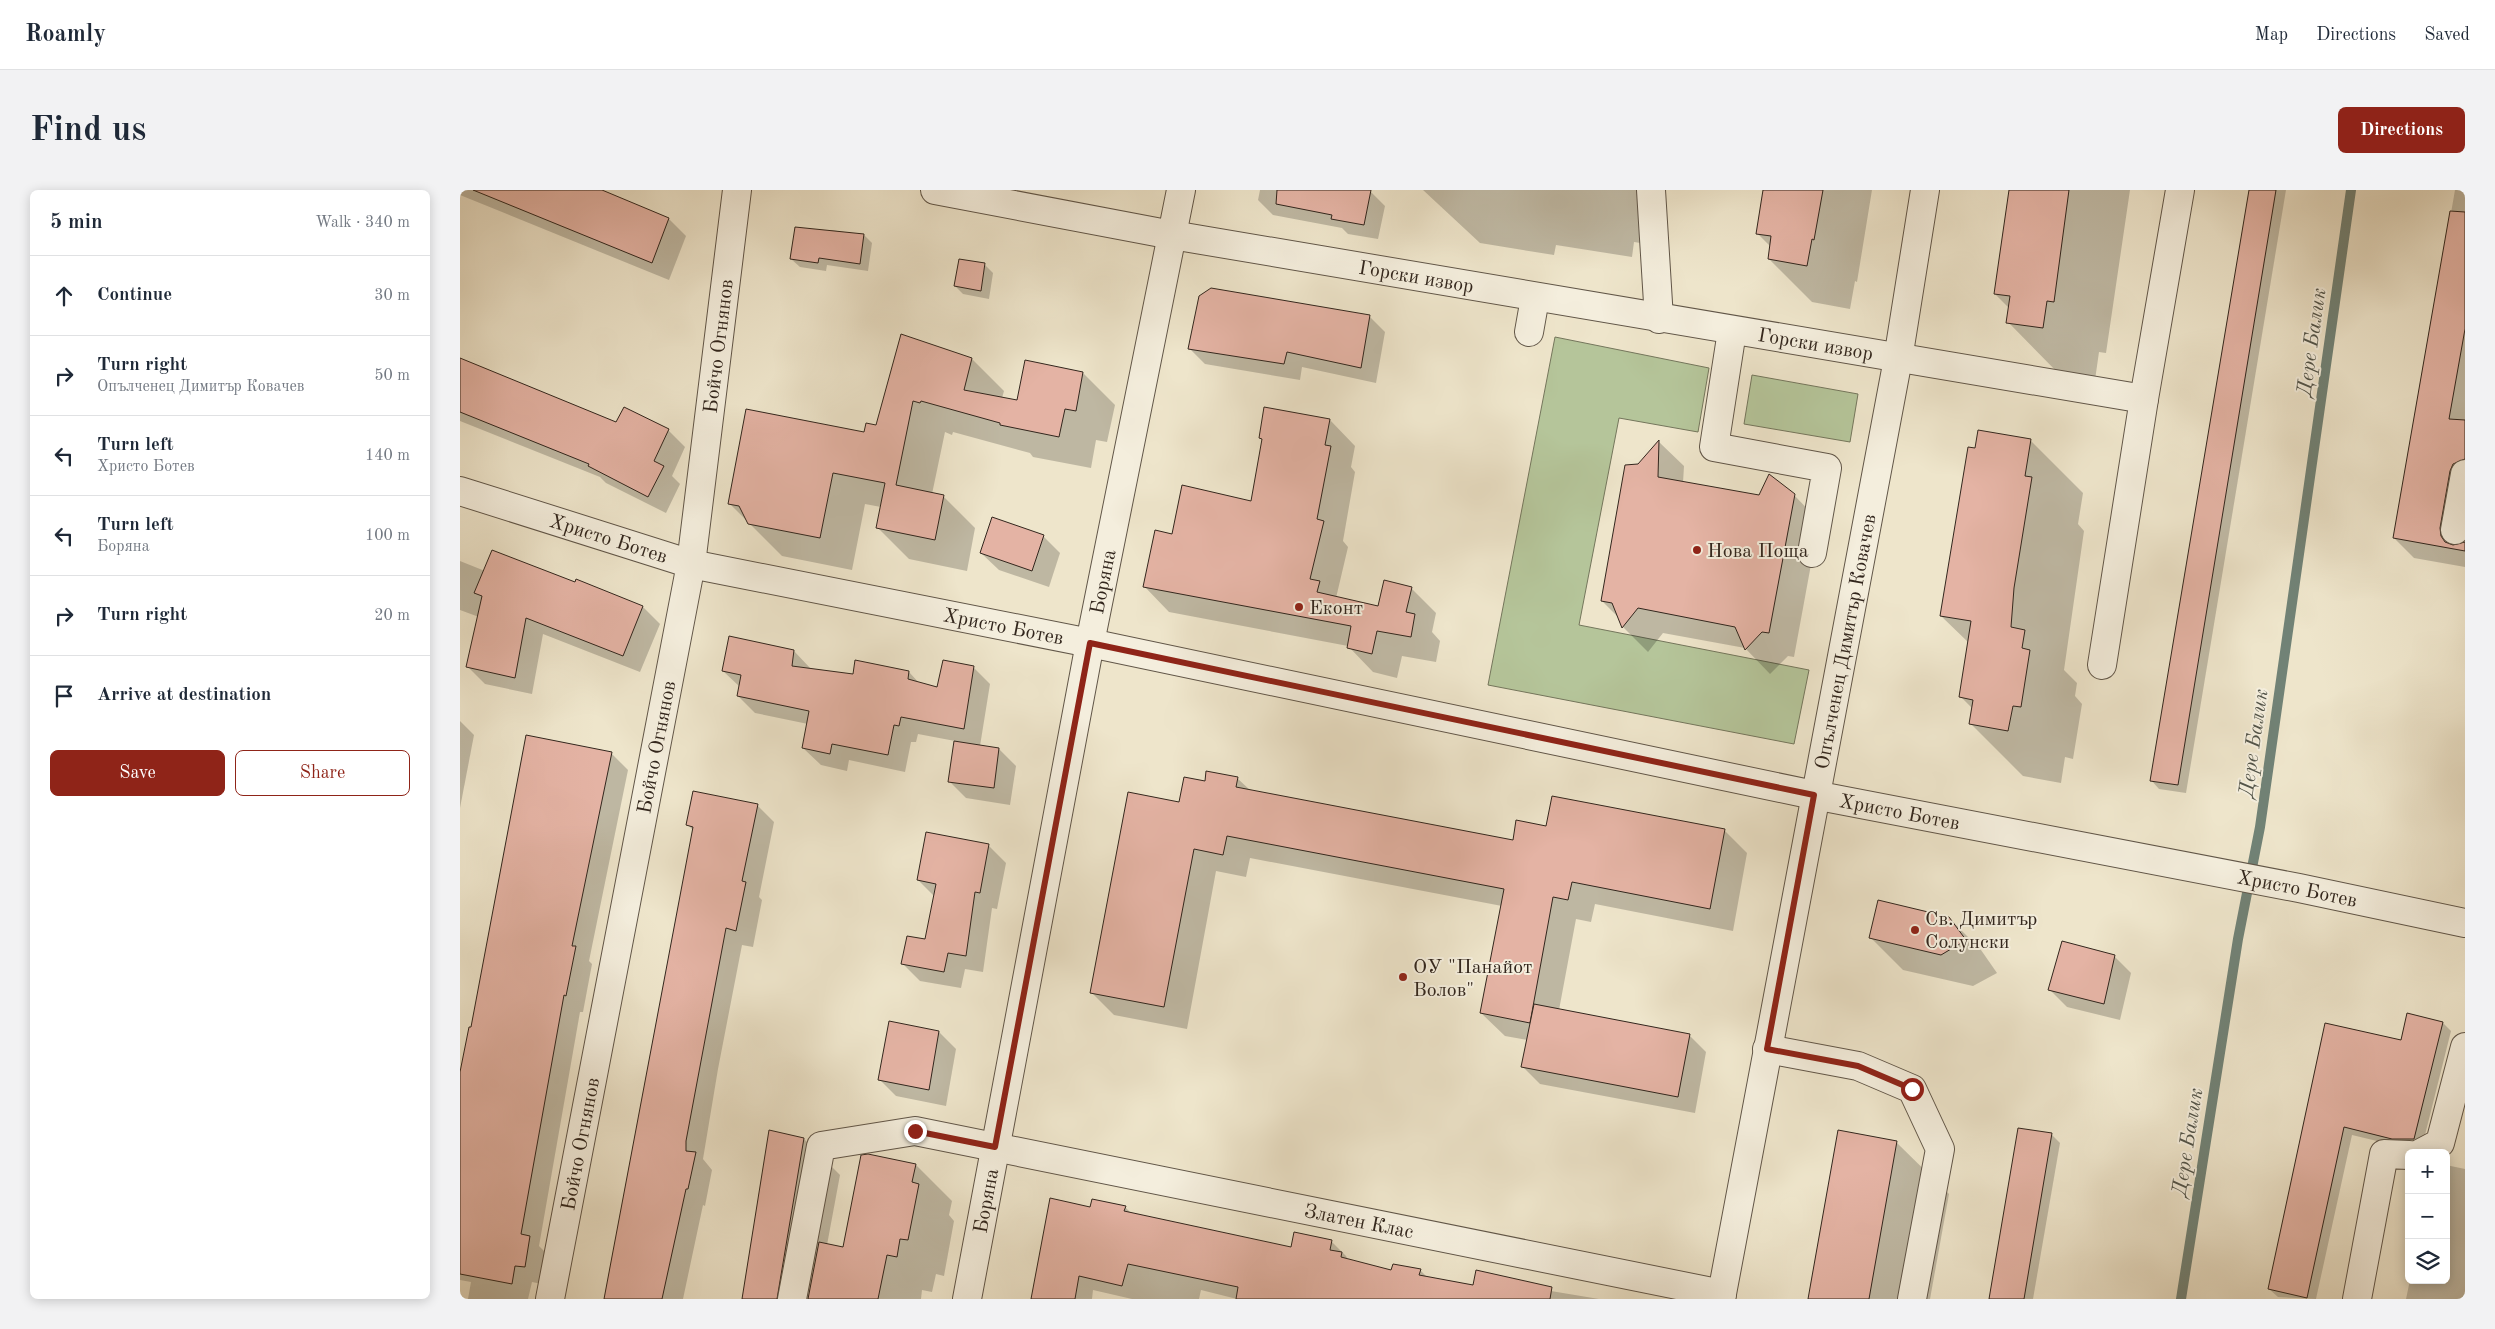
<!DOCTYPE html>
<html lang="en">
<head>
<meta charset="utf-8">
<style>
	body { margin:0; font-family:"Old Standard TT",serif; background:#f2f2f3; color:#1f2937 }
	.controls { position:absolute; right:15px; bottom:15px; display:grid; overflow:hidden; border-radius:8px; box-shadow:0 2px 12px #0003 }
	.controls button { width:45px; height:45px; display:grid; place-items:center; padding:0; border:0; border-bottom:1px solid #e0e1e3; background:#fff; color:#1f2937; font:25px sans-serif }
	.stop { position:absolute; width:15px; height:15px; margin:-11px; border:4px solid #8f2418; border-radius:50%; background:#fff }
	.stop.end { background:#8f2418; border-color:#fff; box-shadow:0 1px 5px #0008 }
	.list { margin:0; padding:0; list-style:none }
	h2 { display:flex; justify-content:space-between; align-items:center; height:65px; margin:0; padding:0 20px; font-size:21px }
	h2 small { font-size:16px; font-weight:400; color:#747a83 }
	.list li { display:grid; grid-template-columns:32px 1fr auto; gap:15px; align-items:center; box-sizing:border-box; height:80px; padding:0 20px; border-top:1px solid #e0e1e3 }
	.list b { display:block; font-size:19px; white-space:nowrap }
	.list p { margin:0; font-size:16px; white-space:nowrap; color:#747a83 }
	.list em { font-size:16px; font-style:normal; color:#747a83 }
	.actions { display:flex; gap:10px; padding:15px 20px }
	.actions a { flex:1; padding:11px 0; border:1px solid #8f2418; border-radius:8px; text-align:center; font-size:18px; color:#8f2418 }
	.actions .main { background:#8f2418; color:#fff }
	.icon { flex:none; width:28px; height:28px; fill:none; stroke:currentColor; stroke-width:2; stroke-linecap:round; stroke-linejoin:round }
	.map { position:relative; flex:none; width:2005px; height:1109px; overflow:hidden; border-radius:8px }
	header { display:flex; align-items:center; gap:30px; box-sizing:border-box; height:70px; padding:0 25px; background:#fff; border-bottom:1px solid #e0e1e3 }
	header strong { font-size:24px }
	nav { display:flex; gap:28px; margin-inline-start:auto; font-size:18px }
	.intro { display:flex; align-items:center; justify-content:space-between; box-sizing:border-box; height:120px; padding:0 30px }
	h1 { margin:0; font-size:35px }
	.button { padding:12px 22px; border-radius:8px; background:#8f2418; color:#fff; font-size:18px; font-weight:700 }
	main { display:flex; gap:30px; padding:0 30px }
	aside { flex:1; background:#fff; border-radius:8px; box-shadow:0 2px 12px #0003 }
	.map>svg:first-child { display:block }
	.green { fill:#b5c59a; stroke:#74765c }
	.shadow { fill:#0003 }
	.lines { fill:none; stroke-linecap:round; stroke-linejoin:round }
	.stream { stroke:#718276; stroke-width:10 }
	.building { fill:#e4b3a4; stroke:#32261d }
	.minor-casing { stroke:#615648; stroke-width:30 }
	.minor { stroke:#f4eedd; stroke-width:28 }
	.route { stroke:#8f2418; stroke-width:6 }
	.poi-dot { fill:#8f2418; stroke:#f4eedd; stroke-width:2 }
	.labels { text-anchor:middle; stroke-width:4; stroke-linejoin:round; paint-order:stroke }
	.street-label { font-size:20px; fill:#32261d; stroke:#f4eedd }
	.poi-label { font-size:20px; fill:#32261d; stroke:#f4eedd; text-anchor:start }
	.water-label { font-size:21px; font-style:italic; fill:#525449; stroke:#f4eedd }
</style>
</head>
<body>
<header>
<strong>Roamly</strong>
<nav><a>Map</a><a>Directions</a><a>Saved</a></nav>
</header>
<div class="intro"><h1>Find us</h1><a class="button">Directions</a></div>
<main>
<aside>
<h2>5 min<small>Walk · 340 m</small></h2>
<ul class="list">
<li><svg class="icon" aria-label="ahead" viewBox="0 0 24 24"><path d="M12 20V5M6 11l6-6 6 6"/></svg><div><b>Continue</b></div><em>30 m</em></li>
<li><svg class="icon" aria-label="right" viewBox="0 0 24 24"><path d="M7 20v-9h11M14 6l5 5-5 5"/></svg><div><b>Turn right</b><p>Опълченец Димитър Ковачев</p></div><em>50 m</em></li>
<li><svg class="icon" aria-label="left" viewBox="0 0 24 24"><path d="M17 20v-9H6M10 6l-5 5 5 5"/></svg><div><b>Turn left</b><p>Христо Ботев</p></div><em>140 m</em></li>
<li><svg class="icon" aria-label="left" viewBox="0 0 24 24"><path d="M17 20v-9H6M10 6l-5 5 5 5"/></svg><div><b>Turn left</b><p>Боряна</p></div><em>100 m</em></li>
<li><svg class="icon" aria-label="right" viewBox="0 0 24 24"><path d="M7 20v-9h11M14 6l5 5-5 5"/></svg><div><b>Turn right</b></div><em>20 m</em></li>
<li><svg class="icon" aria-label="arrive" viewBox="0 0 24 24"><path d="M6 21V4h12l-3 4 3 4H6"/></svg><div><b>Arrive at destination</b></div></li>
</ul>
<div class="actions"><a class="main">Save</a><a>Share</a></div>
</aside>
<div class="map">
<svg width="2005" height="1109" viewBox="0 0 2005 1109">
	<rect width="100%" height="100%" fill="#eee5cb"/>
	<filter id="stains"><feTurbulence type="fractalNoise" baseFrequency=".004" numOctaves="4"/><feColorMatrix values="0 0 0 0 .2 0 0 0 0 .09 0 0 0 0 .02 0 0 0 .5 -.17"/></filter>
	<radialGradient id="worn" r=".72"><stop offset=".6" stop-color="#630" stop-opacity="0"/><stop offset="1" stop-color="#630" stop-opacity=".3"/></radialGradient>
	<!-- green -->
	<g class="green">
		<path d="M 1095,147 L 1249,178 L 1238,242 L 1159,228 L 1119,435 L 1349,480 L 1334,554 L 1028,495 Z"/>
		<path d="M 1292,185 L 1398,204 L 1390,252 L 1284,234 Z"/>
	</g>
	<!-- shadow -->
	<g class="shadow">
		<path d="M 0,0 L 139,0 L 209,29 L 226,46 L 209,90 L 0,5 Z"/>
		<path d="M 800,0 L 910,1 L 925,16 L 918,49 L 888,44 L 882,38 L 813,25 L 798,10 Z"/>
		<path d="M 963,0 L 1187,0 L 1206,20 L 1200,56 L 1174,52 L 1172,67 L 1096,55 L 1094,65 L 1020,53 Z"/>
		<path d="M 1304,0 L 1412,0 L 1397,92 L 1395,91 L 1390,119 L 1352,112 L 1309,69 L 1311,57 L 1297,43 Z"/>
		<path d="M 1550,0 L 1670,0 L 1646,163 L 1639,162 L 1635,190 L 1600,185 L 1548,132 L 1549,118 L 1535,104 Z"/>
		<path d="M 1790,0 L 1826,0 L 1726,603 L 1699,599 L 1691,590 Z"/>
		<path d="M 1995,0 L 2005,0 L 2005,324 L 1999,357 L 2005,353 L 2005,377 L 1954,368 L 1934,348 Z"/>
		<path d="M 371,40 L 404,45 L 412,53 L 408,81 L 367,75 L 366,81 L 340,77 L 331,69 L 371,43 Z"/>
		<path d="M 525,75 L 533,83 L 529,109 L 503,104 L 495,96 Z"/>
		<path d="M 909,126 L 925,142 L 916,193 L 842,177 L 840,190 L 745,174 L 730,159 Z"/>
		<path d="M 0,169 L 157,234 L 208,240 L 225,257 L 212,286 L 220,294 L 206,323 L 146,293 L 140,287 L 0,231 Z"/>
		<path d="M 512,169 L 544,201 L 542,208 L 558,211 L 566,172 L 623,183 L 655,215 L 647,252 L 636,250 L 631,278 L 573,267 L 570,263 L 493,242 L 492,245 L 485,242 L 472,304 L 483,306 L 515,338 L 507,381 L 449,369 L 417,337 L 421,317 L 405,314 L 392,380 L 322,366 L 269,313 L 405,244 Z"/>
		<path d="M 805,218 L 870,230 L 895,256 L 891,277 L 895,282 L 883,351 L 888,357 L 876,408 L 919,417 L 951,398 L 976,423 L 972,442 L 980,451 L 976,472 L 942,466 L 937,488 L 913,482 L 888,456 L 709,422 L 684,396 L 713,345 L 792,313 L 803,251 L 800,248 Z"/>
		<path d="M 1570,250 L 1623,303 L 1618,334 L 1624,341 L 1604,480 L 1617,493 L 1615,506 L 1622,514 L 1613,569 L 1605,567 L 1601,593 L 1563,586 L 1511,534 L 1513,519 L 1500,506 L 1509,453 L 1481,426 L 1516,260 Z"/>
		<path d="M 1199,252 L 1224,276 L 1223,293 L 1300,307 L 1334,305 L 1359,331 L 1334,467 L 1328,466 L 1310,484 L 1285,458 L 1203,443 L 1188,462 L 1163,437 L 1159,428 L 1142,411 L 1178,276 Z"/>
		<path d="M 583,346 L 600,363 L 589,397 L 539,380 L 521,363 Z"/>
		<path d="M 0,371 L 25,381 L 183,417 L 200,434 L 180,482 L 83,444 L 72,504 L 25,494 L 8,477 L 19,427 L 0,420 Z"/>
		<path d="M 334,461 L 351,479 L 394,485 L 449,482 L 460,494 L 478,498 L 513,477 L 530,494 L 520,556 L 539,559 L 556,576 L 550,615 L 506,608 L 489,591 L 495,551 L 458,544 L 456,552 L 451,552 L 445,582 L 389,570 L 387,581 L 361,575 L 343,558 L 348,534 L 295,523 L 278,506 L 280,497 L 263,481 Z"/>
		<path d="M 0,531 L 14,545 L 0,618 Z"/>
		<path d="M 151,563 L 168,580 L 129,771 L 132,774 L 123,822 L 120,822 L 79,1056 L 87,1064 L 82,1094 L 72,1092 L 68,1109 L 8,1109 L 11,1092 L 0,1090 L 0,903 L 12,839 Z"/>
		<path d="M 777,588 L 791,601 L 1054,651 L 1087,637 L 1264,640 L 1287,663 L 1273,741 L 1135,714 L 1131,732 L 1116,729 L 1099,820 L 1229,845 L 1246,862 L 1235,923 L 1080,894 L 1063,877 L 1068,850 L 1045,846 L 1021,823 L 1042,716 L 790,668 L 786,687 L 756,681 L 727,839 L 654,825 L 631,802 L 720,613 L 746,592 Z"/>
		<path d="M 297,615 L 314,632 L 299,707 L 302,710 L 293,757 L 282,755 L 258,879 L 243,969 L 252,980 L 245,1016 L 243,1015 L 223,1109 L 146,1109 L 234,641 L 228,635 Z"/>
		<path d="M 467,644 L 529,656 L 546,673 L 537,719 L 532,718 L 523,782 L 505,779 L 501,798 L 460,791 L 443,774 L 466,750 L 475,707 L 458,690 Z"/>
		<path d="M 1489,728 L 1521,760 L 1537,783 L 1513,796 L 1443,780 L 1411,748 Z"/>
		<path d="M 1654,766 L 1671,783 L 1660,830 L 1607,817 L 1590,800 Z"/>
		<path d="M 430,833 L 479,842 L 496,859 L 486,916 L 436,906 L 419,889 Z"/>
		<path d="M 1983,833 L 1991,841 L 1962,957 L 1942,957 L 1892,945 L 1856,1109 L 1818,1107 L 1809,1099 L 1866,835 L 1942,852 Z"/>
		<path d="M 1592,945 L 1600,953 L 1573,1109 L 1530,1109 Z"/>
		<path d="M 344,949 L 380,985 L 367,1055 L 384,1058 L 408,966 L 456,975 L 492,1011 L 489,1025 L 494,1031 L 484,1086 L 476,1084 L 472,1102 L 462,1100 L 461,1109 L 284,1109 Z"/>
		<path d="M 1436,952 L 1489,1004 L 1470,1109 L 1350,1109 Z"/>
		<path d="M 1986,975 L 2005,979 L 2005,1109 L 1946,1109 L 1950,1090 L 1986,1090 Z"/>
		<path d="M 665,1017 L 672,1024 L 832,1059 L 871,1051 L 886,1066 L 888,1070 L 932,1081 L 960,1080 L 967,1087 L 1014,1096 L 1085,1100 L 1139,1109 L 777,1109 L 741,1100 L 739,1109 L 672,1109 L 633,1100 L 632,1109 L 573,1109 L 631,1018 Z"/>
	</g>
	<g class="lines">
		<!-- stream -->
		<path class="stream" d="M 1721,1109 L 1778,749 L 1800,637 L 1891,0"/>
	</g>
	<!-- building -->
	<g class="building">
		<path d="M 13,0 L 142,0 L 209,28 L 192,73 Z"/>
		<path d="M 817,0 L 911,0 L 904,35 L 871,29 L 872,25 L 816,14 Z"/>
		<path d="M 1303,0 L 1363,0 L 1354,50 L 1352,49 L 1347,76 L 1308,69 L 1311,46 L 1296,44 Z"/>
		<path d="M 1549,0 L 1609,0 L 1594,112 L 1587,111 L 1583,138 L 1546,133 L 1550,106 L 1534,104 Z"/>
		<path d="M 1789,0 L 1816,0 L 1718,595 L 1690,591 Z"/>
		<path d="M 1990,21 L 2005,22 L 2005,139 L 1989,229 L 2005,230 L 2005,269 L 1993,274 L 1990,281 L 1980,338 L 1981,346 L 1985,352 L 1993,355 L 2005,352 L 2005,361 L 1933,348 Z"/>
		<path d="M 335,37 L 404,44 L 400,74 L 359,68 L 358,73 L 330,69 Z"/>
		<path d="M 499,69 L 525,73 L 521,101 L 494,96 Z"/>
		<path d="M 751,98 L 910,125 L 901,178 L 827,162 L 824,174 L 728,159 L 739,106 Z"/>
		<path d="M 441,144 L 512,168 L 504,200 L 557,210 L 565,170 L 623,182 L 616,221 L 605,219 L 599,247 L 540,235 L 540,233 L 461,211 L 460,213 L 453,211 L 436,295 L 484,305 L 475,350 L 416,338 L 425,293 L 373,283 L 360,348 L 288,334 L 279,316 L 268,314 L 286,219 L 404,242 L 406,233 L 416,235 Z"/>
		<path d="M 0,168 L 156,232 L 164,217 L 209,239 L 194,271 L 204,276 L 188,307 L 128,276 L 129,274 L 0,222 Z"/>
		<path d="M 804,217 L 870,229 L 865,255 L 871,256 L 857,329 L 864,331 L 850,389 L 860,391 L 857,402 L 918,416 L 924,390 L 952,397 L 946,422 L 955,424 L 951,447 L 917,441 L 912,464 L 887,458 L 891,436 L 683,397 L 695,340 L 712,344 L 722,295 L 791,311 L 802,249 L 799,248 Z"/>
		<path d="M 1518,240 L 1571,249 L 1565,286 L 1572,287 L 1554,398 L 1551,437 L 1565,440 L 1562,458 L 1570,460 L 1561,517 L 1553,516 L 1548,541 L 1509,534 L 1513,510 L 1499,507 L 1511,431 L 1480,426 L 1508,257 L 1515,258 Z"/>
		<path d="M 1199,250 L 1198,287 L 1299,305 L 1309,284 L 1335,304 L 1309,443 L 1302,442 L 1285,460 L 1275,437 L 1178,418 L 1162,438 L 1152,413 L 1141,411 L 1165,275 L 1178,274 Z"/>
		<path d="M 532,327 L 584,345 L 572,381 L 520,363 Z"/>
		<path d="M 32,360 L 115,392 L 116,389 L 183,416 L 163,466 L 66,428 L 55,488 L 6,477 L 22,406 L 14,403 Z"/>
		<path d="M 269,446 L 334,460 L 332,476 L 393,484 L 395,470 L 449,481 L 448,489 L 477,497 L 483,470 L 514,476 L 504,539 L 441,527 L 439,536 L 434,535 L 428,565 L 372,554 L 370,564 L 342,558 L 349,521 L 277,506 L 281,485 L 262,481 Z"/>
		<path d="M 66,545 L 152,562 L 112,756 L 116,756 L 106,806 L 104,805 L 61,1044 L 70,1046 L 65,1077 L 55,1076 L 52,1094 L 0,1084 L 0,882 L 9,837 L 11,837 Z"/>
		<path d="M 494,551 L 539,558 L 534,598 L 488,592 Z"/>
		<path d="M 746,581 L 778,587 L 776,597 L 1053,650 L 1056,630 L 1086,636 L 1092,606 L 1265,639 L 1250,719 L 1112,692 L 1108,710 L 1093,707 L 1070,833 L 1020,823 L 1044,699 L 767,646 L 763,665 L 734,659 L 704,817 L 630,803 L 668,602 L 719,612 L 724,587 L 745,591 Z"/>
		<path d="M 233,601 L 298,614 L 282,691 L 286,692 L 276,741 L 266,738 L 226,951 L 226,961 L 236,962 L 228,999 L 226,999 L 202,1109 L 144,1109 L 233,637 L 226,635 Z"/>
		<path d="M 466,642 L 529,654 L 520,703 L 515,702 L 506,766 L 488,763 L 484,782 L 441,774 L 447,746 L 465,749 L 476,694 L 457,690 Z"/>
		<path d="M 1418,710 L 1489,727 L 1506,750 L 1481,765 L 1409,748 Z"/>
		<path d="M 1602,751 L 1655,765 L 1644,814 L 1588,800 Z"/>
		<path d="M 1074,814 L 1230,844 L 1218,907 L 1061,877 Z"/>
		<path d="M 1947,823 L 1983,832 L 1954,949 L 1932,949 L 1884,937 L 1847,1108 L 1808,1099 L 1865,833 L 1941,850 Z"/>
		<path d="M 429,831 L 479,841 L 469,900 L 418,890 Z"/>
		<path d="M 1558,938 L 1592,943 L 1564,1109 L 1529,1109 Z"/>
		<path d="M 309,940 L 344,948 L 317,1109 L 282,1109 Z"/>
		<path d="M 1378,940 L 1437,951 L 1409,1109 L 1348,1109 Z"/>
		<path d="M 408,964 L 456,974 L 452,992 L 459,994 L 448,1050 L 440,1049 L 437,1067 L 427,1065 L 418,1109 L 348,1109 L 359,1052 L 383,1057 L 401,965 Z"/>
		<path d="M 590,1008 L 630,1017 L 632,1009 L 666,1016 L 664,1021 L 831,1057 L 834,1042 L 872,1050 L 870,1060 L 882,1062 L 881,1067 L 931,1080 L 933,1074 L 961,1079 L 959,1085 L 1013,1095 L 1016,1080 L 1092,1097 L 1090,1109 L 776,1109 L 778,1097 L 668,1074 L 662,1096 L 619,1086 L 615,1109 L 571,1109 Z"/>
	</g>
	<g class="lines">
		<defs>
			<g id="minor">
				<path id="s1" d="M 475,0 L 712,45 L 1684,209"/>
				<path d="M 1191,0 L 1199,129"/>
				<path d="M 1272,141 L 1254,257 L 1367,278 L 1352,363"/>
				<path d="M 1069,142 L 1075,108"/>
				<path id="s2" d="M 0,301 L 231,374 L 630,453 L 1354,605 L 1839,698 L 2005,733"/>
				<path d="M 1995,340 L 2005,284"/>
				<path d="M 1642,475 L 1684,209 L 1720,0"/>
				<path d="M 1307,859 L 1398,876 L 1452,899 L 1480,959 L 1452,1109"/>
				<path d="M 1961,963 L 1980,953 L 2005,857"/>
				<path id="s3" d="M 90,1109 L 231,374 L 277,0"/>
				<path id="s4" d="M 332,1109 L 361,956 L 455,941 L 1262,1104"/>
				<path id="s5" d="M 507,1109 L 630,453 L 721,0"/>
				<path id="s6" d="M 1261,1109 L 1438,169 L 1465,0"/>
				<path d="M 1897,1109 L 1924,964 L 1949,965"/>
			</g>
		</defs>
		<!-- minor casing -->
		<use href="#minor" class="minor-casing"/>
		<!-- minor -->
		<use href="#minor" class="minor"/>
	</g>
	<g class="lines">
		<!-- route -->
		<path class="route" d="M 455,941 L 535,957 L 630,453 L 1354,605 L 1307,859 L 1398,876 L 1452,899"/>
	</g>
	<!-- markers -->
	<g class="poi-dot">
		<circle cx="1237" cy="360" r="5"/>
		<circle cx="839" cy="417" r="5"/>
		<circle cx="1455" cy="740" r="5"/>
		<circle cx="943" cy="787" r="5"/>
	</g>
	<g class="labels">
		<!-- street labels -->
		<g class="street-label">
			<text dy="7" stroke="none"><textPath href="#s1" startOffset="489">Горски извор</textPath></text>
			<text dy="7" stroke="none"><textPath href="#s1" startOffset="894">Горски извор</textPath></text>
			<text dy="7" stroke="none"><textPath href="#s3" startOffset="968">Бойчо Огнянов</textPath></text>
			<text dy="7" stroke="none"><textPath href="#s2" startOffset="156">Христо Ботев</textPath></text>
			<text dy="7" stroke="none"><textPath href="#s5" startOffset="730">Боряна</textPath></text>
			<text dy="7" stroke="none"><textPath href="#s2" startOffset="561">Христо Ботев</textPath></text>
			<text dy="7" stroke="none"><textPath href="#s6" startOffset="669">Опълченец Димитър Ковачев</textPath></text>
			<text dy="7" stroke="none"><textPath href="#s3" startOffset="562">Бойчо Огнянов</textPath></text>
			<text dy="7" stroke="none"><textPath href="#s2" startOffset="1476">Христо Ботев</textPath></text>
			<text dy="7" stroke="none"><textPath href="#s2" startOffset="1881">Христо Ботев</textPath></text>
			<text dy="7" stroke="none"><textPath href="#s3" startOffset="158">Бойчо Огнянов</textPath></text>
			<text dy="7" stroke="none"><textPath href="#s5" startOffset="100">Боряна</textPath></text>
			<text dy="7" stroke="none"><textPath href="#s4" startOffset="704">Златен Клас</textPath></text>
		</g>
		<!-- poi labels -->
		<g class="poi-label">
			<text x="1247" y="367">Нова Поща</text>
			<text x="849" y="424">Еконт</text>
			<text x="1465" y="735">Св. Димитър<tspan x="1465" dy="23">Солунски</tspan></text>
			<text x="953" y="783">ОУ "Панайот<tspan x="953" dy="23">Волов"</tspan></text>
		</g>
		<!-- water labels -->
		<g class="water-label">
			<text transform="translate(1851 152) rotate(-82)" y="7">Дере Балик</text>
			<text transform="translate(1793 553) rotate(-82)" y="7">Дере Балик</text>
			<text transform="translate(1727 952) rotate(-81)" y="7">Дере Балик</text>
		</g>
	</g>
	<rect width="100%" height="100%" filter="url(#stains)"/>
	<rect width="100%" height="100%" fill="url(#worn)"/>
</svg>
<div class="controls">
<button>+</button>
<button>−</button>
<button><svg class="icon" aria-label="layers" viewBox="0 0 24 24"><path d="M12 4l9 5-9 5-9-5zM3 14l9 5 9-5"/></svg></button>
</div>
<div class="stop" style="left:1452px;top:899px"></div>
<div class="stop end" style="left:455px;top:941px"></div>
</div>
</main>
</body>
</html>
